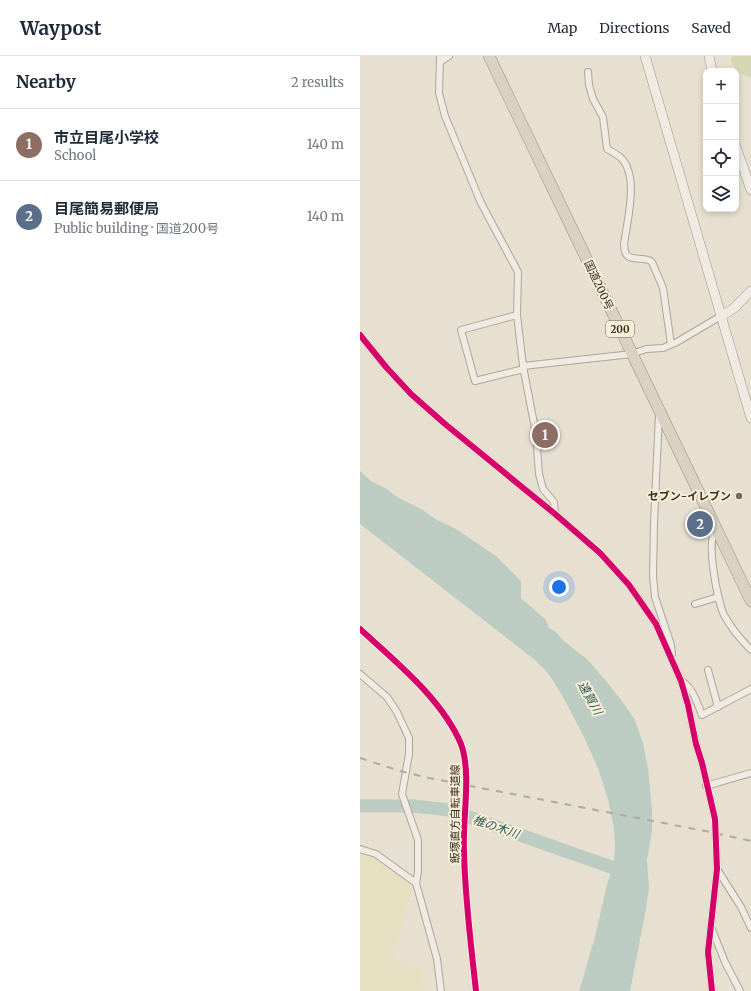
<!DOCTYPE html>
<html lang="en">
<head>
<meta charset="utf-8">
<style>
	body { margin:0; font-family:Merriweather,"Noto Sans JP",serif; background:#f6f6f7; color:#1f2937 }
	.controls { position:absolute; right:12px; top:12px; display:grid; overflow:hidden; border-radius:8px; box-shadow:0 2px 6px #0003 }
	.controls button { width:36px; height:36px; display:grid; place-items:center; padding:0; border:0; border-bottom:1px solid #e0e1e3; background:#fff; color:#1f2937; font:20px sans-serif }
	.you { position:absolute; left:199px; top:531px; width:14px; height:14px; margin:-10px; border:3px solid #fff; border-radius:50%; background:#1a73e8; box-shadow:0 0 0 6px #1a73e833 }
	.badge { display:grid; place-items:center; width:26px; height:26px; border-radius:50%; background:#d93025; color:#fff; font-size:13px; font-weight:700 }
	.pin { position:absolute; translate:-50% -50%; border:2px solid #fff; box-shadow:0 1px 4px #0006 }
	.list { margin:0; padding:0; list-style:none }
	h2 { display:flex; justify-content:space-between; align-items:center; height:52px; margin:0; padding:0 16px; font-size:17px }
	h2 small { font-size:13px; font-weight:400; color:#747a83 }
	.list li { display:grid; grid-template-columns:26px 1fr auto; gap:12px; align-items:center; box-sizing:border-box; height:72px; padding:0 16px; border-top:1px solid #e0e1e3 }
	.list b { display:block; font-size:15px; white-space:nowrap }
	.list p { margin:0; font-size:13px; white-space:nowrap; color:#747a83 }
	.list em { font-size:13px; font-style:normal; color:#747a83 }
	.icon { flex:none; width:22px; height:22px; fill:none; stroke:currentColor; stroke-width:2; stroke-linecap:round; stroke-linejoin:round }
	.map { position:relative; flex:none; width:391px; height:935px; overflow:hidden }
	header { display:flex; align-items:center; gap:24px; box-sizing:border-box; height:56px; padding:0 20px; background:#fff; border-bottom:1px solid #e0e1e3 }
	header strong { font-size:19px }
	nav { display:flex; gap:22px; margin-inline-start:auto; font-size:14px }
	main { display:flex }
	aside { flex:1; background:#fff }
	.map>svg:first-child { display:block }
	.farmland { fill:#e6dfc2 }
	.green { fill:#d6d7b3 }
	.water { fill:#bcccc2 }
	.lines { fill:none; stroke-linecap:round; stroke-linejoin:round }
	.river { stroke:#bcccc2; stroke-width:13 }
	.street-casing { stroke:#ada599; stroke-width:8 }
	.secondary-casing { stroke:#9c958a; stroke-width:10 }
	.highway-casing { stroke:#928b80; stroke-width:12 }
	.street { stroke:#efebe3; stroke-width:6 }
	.secondary { stroke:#efebe3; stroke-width:9 }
	.highway { stroke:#dad1c2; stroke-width:11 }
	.rail { stroke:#afaaa2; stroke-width:2; stroke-dasharray:7 7; stroke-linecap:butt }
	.cycleway-casing { stroke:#f7eed8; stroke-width:8 }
	.cycleway { stroke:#d6006c; stroke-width:6 }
	.poi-dot { fill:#786c5e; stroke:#f7eed8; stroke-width:1.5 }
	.labels { text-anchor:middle; stroke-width:4; stroke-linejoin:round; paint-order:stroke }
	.shield { fill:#f7eed8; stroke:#756857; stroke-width:1 }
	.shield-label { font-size:10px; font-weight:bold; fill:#3d2e20 }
	.street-label { font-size:11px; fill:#3d2e20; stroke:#f7eed8 }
	.poi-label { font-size:11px; font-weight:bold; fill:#3d2e20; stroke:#f7eed8; text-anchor:end }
	.water-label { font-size:12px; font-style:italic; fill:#2f5d5a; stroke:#f7eed8 }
</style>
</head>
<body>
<header>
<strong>Waypost</strong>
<nav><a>Map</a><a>Directions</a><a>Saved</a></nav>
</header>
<main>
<aside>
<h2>Nearby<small>2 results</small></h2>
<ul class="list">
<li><span class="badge" style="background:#8d6e63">1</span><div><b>市立目尾小学校</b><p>School</p></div><em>140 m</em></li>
<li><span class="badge" style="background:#5c6f8a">2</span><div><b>目尾簡易郵便局</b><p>Public building · 国道200号</p></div><em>140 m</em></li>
</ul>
</aside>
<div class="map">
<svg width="391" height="935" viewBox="0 0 391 935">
	<rect width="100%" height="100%" fill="#e7e0d1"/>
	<!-- farmland -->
	<path class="farmland" d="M 2,796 L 14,800 L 45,824 L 52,834 L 32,904 L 62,913 L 64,935 L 0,935 L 0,801 Z"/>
	<!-- green -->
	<path class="green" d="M 372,0 L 391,0 L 391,22 L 379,17 L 371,6 Z"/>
	<!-- water -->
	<path class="water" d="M 0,415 L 11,425 L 27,433 L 37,441 L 63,454 L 75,463 L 96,473 L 136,500 L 161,525 L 161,542 L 186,564 L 189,572 L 195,575 L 205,586 L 228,604 L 246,625 L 262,645 L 275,664 L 283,687 L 288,712 L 292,753 L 292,775 L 287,804 L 289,832 L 286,853 L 270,935 L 219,935 L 235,881 L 247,829 L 254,806 L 255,790 L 254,772 L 248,743 L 238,712 L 223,679 L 202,639 L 188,617 L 175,604 L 0,468 Z"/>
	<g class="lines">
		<!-- river -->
		<path class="river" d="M 0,750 L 54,750 L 89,754 L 268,817"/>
		<defs>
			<g id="street">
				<path d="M 80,0 L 79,37 L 85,60 L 121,147 L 158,216 L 157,259 L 163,310 L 176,378 L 179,418 L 183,433 L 194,446 L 195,458"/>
				<path d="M 80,6 L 89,0"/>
				<path d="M 228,16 L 229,29 L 233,43 L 243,61 L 247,93 C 251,95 256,98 260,101 C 278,117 269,156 266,176 C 265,183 262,191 266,198 C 271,206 285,200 292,206 L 303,232 L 311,288"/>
				<path d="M 157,259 L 101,274 L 115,325 L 164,313"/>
				<path d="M 0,279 L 26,311 L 51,338 L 85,368 L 195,458 L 240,497 L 269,529 L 296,568 L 321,625 L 328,649 L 336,688 L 342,707 L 355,763 L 357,813 L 348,896 L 352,935"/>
				<path d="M 163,310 L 272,298 L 286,293 L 303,292 L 317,286 L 361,260"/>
				<path d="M 299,358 L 294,467 L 293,520 L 295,541 L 311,589 L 312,598"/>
				<path d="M 356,474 C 345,484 358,546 364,559 C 370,570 382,585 391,594"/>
				<path d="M 335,548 L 358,541"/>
				<path d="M 348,614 L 358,651"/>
				<path d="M 0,618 L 27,641 L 37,656 L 49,682 L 49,698 L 42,738 L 58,784 L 58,816 L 56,827 L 77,903 L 81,935"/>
				<path d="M 321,625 C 333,631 337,647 342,659 L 391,633"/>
				<path d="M 346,730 L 391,717"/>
				<path d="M 0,793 L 16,798 L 56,827"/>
				<path d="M 357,813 L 381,851 L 391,872"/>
				<path d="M 351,871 L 365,906 L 380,935"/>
			</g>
			<g id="secondary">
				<path d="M 285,0 L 391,362"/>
				<path d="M 349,0 L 352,15"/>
				<path d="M 376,91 L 391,134"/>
				<path d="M 361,260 L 373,253 L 391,235"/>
			</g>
			<path id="highway" d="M 129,0 L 391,545"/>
		</defs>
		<!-- street casing -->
		<use href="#street" class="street-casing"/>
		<!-- secondary casing -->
		<use href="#secondary" class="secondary-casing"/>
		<!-- highway casing -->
		<use href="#highway" class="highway-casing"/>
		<!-- street -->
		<use href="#street" class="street"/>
		<!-- secondary -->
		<use href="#secondary" class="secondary"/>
		<!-- highway -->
		<use href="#highway" class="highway"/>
		<!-- rail -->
		<path class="rail" d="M 0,702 L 40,715 L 69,722 L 350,776 L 391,785"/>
		<defs>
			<g id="cycleway">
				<path d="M 0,279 L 26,311 L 51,338 L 85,368 L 195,458 L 240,497 L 269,529 L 296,568 L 321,625 L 328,649 L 336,688 L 342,707 L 355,763 L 357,813 L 348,896 L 352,935"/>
				<path d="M 0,573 C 35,605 82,643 101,688 C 112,718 102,764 104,796 C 105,843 111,889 116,935"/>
			</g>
		</defs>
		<!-- cycleway casing -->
		<use href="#cycleway" class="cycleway-casing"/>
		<!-- cycleway -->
		<use href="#cycleway" class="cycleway"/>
	</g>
	<!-- markers -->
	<circle class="poi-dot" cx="379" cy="440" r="4"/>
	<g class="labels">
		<!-- shield labels -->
		<rect class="shield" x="246" y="265" width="28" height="16" rx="3"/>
		<g class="shield-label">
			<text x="260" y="277">200</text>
		</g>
		<!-- street labels -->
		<g class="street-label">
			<text transform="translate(239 229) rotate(65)" y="4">国道200号</text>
			<text transform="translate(95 758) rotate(-90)" y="4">飯塚直方自転車道線</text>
		</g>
		<!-- poi labels -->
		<g class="poi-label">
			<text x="371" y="444">セブン-イレブン</text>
		</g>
		<!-- water labels -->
		<g class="water-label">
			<text transform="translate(230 642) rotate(61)" y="4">遠賀川</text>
			<text transform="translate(136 771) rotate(19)" y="4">椎の木川</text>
		</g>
	</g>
</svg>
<div class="controls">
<button>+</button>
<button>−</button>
<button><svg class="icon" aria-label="locate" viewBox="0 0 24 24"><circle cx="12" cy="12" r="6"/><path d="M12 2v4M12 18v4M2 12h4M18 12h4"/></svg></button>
<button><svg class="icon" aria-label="layers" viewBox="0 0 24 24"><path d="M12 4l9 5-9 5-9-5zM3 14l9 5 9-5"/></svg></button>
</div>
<div class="you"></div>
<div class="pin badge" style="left:185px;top:379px;background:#8d6e63">1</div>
<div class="pin badge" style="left:340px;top:468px;background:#5c6f8a">2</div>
</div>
</main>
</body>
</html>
